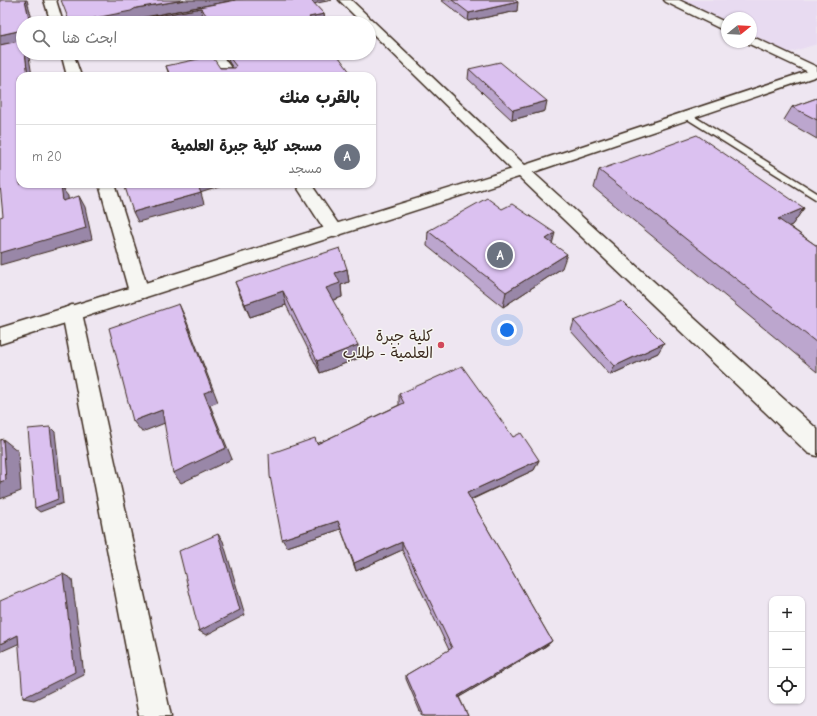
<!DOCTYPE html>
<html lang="ar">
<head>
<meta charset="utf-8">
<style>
	body { margin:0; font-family:"Comic Neue","Playpen Sans Arabic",sans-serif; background:#f2f2f2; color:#222; direction:rtl }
	.controls { position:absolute; right:12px; bottom:12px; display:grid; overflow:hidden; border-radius:8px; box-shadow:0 1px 3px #0004 }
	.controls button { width:36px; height:36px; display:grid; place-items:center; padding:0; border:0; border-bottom:1px solid #e0e0e0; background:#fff; color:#222; font:20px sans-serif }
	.compass { position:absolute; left:721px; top:12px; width:36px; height:36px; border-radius:50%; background:#fff; box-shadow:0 1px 3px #0004; rotate:72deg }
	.you { position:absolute; left:507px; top:330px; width:14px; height:14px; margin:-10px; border:3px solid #fff; border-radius:50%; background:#1a73e8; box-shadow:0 0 0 6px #1a73e833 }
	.badge { display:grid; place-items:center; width:26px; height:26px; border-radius:50%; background:#d1495b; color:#fff; font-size:13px; font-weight:700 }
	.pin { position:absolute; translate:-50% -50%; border:2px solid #fff; box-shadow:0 1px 4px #0006 }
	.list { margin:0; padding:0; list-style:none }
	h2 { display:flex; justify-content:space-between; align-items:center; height:52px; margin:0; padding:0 16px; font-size:17px }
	h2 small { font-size:13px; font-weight:400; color:#767676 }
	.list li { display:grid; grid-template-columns:26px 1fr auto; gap:12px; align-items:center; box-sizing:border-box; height:64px; padding:0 16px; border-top:1px solid #e0e0e0 }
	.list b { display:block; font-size:15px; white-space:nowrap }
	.list p { margin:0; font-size:13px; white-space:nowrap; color:#767676 }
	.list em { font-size:13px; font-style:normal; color:#767676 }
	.icon { flex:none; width:22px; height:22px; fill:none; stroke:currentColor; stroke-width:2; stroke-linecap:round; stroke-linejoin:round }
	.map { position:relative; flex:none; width:817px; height:716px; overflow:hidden; direction:ltr }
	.search { position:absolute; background:#fff; box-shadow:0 1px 3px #0004; left:16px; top:16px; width:360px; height:44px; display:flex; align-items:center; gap:10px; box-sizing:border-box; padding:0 14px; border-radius:22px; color:#767676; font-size:15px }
	.panel { position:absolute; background:#fff; box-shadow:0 1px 3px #0004; left:16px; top:72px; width:360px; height:116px; border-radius:12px; direction:rtl }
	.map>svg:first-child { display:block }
	.built { fill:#e8dbf1 }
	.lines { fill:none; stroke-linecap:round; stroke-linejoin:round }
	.service-casing { stroke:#3b2a1e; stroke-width:3 }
	.minor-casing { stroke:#3b2a1e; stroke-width:3 }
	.tertiary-casing { stroke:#3b2a1e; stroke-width:3 }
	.service { fill:#f6f6f2; fill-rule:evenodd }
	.minor { fill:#f6f6f2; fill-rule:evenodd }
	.tertiary { fill:#f6f6f2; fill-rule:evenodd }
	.wall { fill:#bca6ce; stroke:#3b2a1e }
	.shaded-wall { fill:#9987a8; stroke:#3b2a1e }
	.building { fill:#dbc1f0; stroke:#3b2a1e }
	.poi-dot { fill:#d1495b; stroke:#f6f6f2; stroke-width:1.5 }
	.labels { text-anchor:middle; stroke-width:3; stroke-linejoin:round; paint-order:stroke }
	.poi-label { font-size:15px; fill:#3b2a1e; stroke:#f6f6f2; text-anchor:end }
</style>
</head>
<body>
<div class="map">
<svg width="817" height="716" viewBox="0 0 817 716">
	<rect width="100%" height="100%" fill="#eee6f1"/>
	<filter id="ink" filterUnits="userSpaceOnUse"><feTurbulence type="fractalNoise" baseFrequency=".025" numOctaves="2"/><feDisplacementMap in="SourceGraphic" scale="8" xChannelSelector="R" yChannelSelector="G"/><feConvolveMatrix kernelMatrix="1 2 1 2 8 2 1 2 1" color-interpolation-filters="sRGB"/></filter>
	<g filter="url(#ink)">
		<!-- built -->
		<path class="built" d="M 683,0 L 817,0 L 817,44 L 788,53 L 751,34 L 751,18 L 727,18 L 727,22 Z"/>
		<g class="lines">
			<defs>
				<path id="service" d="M 687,112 L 817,193 L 817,200 L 684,117 L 683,115 L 684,113 Z"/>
				<g id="minor">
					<path d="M 44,0 L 56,0 L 63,23 L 51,23 Z"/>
					<path d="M 339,0 L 351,0 L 528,168 L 817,429 L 817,456 L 808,453 L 516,174 L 369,30 L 369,23 L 362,23 Z"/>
					<path d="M 664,0 L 679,0 L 727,23 L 727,32 L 666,2 Z"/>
					<path d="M 188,11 L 192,12 L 194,14 L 192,16 L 159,23 L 134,23 L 136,21 L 140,19 Z"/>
					<path d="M 751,36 L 817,67 L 817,76 L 747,43 L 751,42 Z"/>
					<path d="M 61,53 L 73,53 L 81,76 L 67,76 Z"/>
					<path d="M 208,53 L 220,53 L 237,76 L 223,76 Z"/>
					<path d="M 99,184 L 115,184 L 149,292 L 146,297 L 139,299 L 132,297 L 129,292 Z"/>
					<path d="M 295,184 L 311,184 L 343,231 L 340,235 L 334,237 L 328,235 Z"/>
					<path d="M 72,305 L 79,308 L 82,313 L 171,716 L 139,716 L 62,313 L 65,308 Z"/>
				</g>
				<path id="tertiary" d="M 817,68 L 817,76 L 528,174 L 0,344 L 0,328 L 516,168 Z"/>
			</defs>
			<!-- service casing -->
			<use href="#service" class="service-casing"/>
			<!-- minor casing -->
			<use href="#minor" class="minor-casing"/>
			<!-- tertiary casing -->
			<use href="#tertiary" class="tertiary-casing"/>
			<!-- service -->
			<use href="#service" class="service"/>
			<!-- minor -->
			<use href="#minor" class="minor"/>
			<!-- tertiary -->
			<use href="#tertiary" class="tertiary"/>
		</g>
		<!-- wall -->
		<g class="wall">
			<path d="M 236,0 L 314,4 L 324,14 L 325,23 L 208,23 L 203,17 L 174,23 L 160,23 L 157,15 Z"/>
			<path d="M 441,0 L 515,0 L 517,11 L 468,21 Z"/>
			<path d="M 226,53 L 353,76 L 169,75 L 166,66 L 233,68 L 229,62 Z"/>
			<path d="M 469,69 L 545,111 L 512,120 L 468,79 Z"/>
			<path d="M 817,98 L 817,139 L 784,120 L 792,107 Z"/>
			<path d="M 599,170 L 804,208 L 792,225 L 789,226 L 817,246 L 817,372 L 594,188 Z"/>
			<path d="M 428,231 L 552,243 L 562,268 L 503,307 L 427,246 Z"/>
			<path d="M 347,269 L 349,282 L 341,285 L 342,297 L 332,300 L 359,358 L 320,373 L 286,305 L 250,317 L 240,295 L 235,282 Z"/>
			<path d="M 574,321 L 658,353 L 610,375 L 571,331 Z"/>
			<path d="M 399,394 L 513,437 L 539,460 L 534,470 L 471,500 L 552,641 L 546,646 L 459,697 L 468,716 L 422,716 L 406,679 L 406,675 L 449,650 L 402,550 L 356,571 L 341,529 L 287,547 L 317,444 L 399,405 Z"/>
		</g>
		<!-- shaded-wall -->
		<g class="shaded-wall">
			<path d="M 25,0 L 27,0 L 33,23 L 30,23 Z"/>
			<path d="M 184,0 L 235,0 L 140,18 L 134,21 L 121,23 L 70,23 L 136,8 Z"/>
			<path d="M 307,0 L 332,0 L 308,5 Z"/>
			<path d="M 518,2 L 517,11 L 468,21 L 469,13 Z"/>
			<path d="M 201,8 L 203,17 L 174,23 L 161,23 L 158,16 Z"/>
			<path d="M 324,14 L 325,23 L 310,23 L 309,17 Z"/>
			<path d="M 18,31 L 23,41 L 0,45 L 0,35 Z"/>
			<path d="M 25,53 L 40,53 L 41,55 L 29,57 L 32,76 L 28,76 Z"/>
			<path d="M 547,101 L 545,111 L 512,120 L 513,110 Z"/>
			<path d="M 59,184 L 63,184 L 64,191 L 68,196 L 69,211 L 63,201 Z"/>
			<path d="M 197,184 L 221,184 L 222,186 L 200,193 Z"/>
			<path d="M 201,193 L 204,204 L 138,222 L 133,212 Z"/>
			<path d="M 79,196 L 85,207 L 92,239 L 0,265 L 0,253 Z"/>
			<path d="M 804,208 L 792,225 L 766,236 L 778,219 Z"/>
			<path d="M 555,233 L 551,248 L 546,239 Z"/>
			<path d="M 567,254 L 562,268 L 503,307 L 506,292 Z"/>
			<path d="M 347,269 L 349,282 L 341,285 L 342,297 L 328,302 L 326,288 L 335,273 Z"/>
			<path d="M 283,291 L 286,305 L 250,317 L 245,304 Z"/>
			<path d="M 179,304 L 185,317 L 218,402 L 210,405 L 232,459 L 181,483 L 173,473 L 204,393 Z"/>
			<path d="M 664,343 L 658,353 L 610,375 L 615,366 Z"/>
			<path d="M 358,345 L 359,358 L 320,373 L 317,361 Z"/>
			<path d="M 162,410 L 170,421 L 142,432 L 133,421 Z"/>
			<path d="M 50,427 L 55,432 L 63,503 L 40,512 L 35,508 Z"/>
			<path d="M 3,439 L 18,451 L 21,491 L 0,499 L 0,482 Z"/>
			<path d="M 539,460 L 534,470 L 465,502 L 467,493 Z"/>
			<path d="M 338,521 L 341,529 L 287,547 L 282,539 Z"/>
			<path d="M 218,534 L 223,541 L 245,615 L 206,635 L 199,631 Z"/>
			<path d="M 402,542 L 402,550 L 356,571 L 354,563 Z"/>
			<path d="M 63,574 L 72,579 L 84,675 L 34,700 L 23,698 Z"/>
			<path d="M 18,635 L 29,639 L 0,652 L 0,644 Z"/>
			<path d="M 552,641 L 546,646 L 456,699 L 458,696 Z"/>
		</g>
		<!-- building -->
		<g class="building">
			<path d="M 0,0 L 25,0 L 30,23 L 23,23 L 23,53 L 25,53 L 28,76 L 20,76 L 20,184 L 59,184 L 59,187 L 61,186 L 63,201 L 79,196 L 86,228 L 0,253 L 0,217 L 3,216 L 0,185 L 0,45 L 19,41 L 20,33 L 18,31 L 0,35 Z"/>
			<path d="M 61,0 L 184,0 L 136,8 L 131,11 L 70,23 Z"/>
			<path d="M 236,0 L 311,0 L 324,14 L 309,17 L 313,23 L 212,23 L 201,8 L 158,16 L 157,15 Z"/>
			<path d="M 452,0 L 515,0 L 518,2 L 469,13 Z"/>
			<path d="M 226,53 L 336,53 L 353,76 L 166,76 L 170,75 L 166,66 L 212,56 L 220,68 L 235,68 L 236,66 Z"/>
			<path d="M 500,62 L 547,101 L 513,110 L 469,69 Z"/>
			<path d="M 817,98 L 817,120 L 792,107 Z"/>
			<path d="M 697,135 L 804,208 L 778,219 L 817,246 L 817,343 L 599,170 Z"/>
			<path d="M 124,184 L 197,184 L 201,193 L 133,212 Z"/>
			<path d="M 487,198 L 502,209 L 512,204 L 555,233 L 546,239 L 567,254 L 506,292 L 428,231 Z"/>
			<path d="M 340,248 L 347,269 L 335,273 L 340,283 L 326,288 L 358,345 L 317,361 L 283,291 L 245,304 L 235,282 Z"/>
			<path d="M 622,301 L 664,343 L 615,366 L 574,321 Z"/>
			<path d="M 179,304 L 212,390 L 204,393 L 226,448 L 173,473 L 162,410 L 133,421 L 109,328 Z"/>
			<path d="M 462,366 L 513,437 L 521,433 L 539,460 L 467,493 L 552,641 L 458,696 L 468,716 L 424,716 L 406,675 L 452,648 L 402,542 L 354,563 L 338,521 L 282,539 L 270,476 L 269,454 L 315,438 L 317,444 L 404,403 L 399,394 Z"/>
			<path d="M 50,427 L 58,499 L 35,508 L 28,429 Z"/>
			<path d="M 3,439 L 6,480 L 0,482 L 0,440 Z"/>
			<path d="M 218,534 L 240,610 L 199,631 L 179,551 Z"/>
			<path d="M 63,574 L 75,672 L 23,698 L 18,635 L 0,644 L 0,601 Z"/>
		</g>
	</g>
	<!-- markers -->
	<circle class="poi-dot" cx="441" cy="345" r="4"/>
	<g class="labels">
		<!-- poi labels -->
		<g class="poi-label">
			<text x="433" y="341">كلية جبرة<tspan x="433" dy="17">العلمية - طلاب</tspan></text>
		</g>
	</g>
</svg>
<div class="controls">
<button>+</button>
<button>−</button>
<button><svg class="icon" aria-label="locate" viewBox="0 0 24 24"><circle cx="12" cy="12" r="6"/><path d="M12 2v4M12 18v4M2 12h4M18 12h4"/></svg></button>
</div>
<svg class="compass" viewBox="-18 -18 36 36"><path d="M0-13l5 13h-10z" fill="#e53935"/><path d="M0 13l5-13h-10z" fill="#767676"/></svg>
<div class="you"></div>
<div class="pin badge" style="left:500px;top:255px;background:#6b7280">A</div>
<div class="search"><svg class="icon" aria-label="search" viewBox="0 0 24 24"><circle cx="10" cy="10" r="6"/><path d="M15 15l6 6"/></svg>ابحث هنا</div>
<section class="panel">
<h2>بالقرب منك<small></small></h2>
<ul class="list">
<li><span class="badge" style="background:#6b7280">A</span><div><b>مسجد كلية جبرة العلمية</b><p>مسجد</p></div><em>20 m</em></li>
</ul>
</section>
</div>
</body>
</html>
